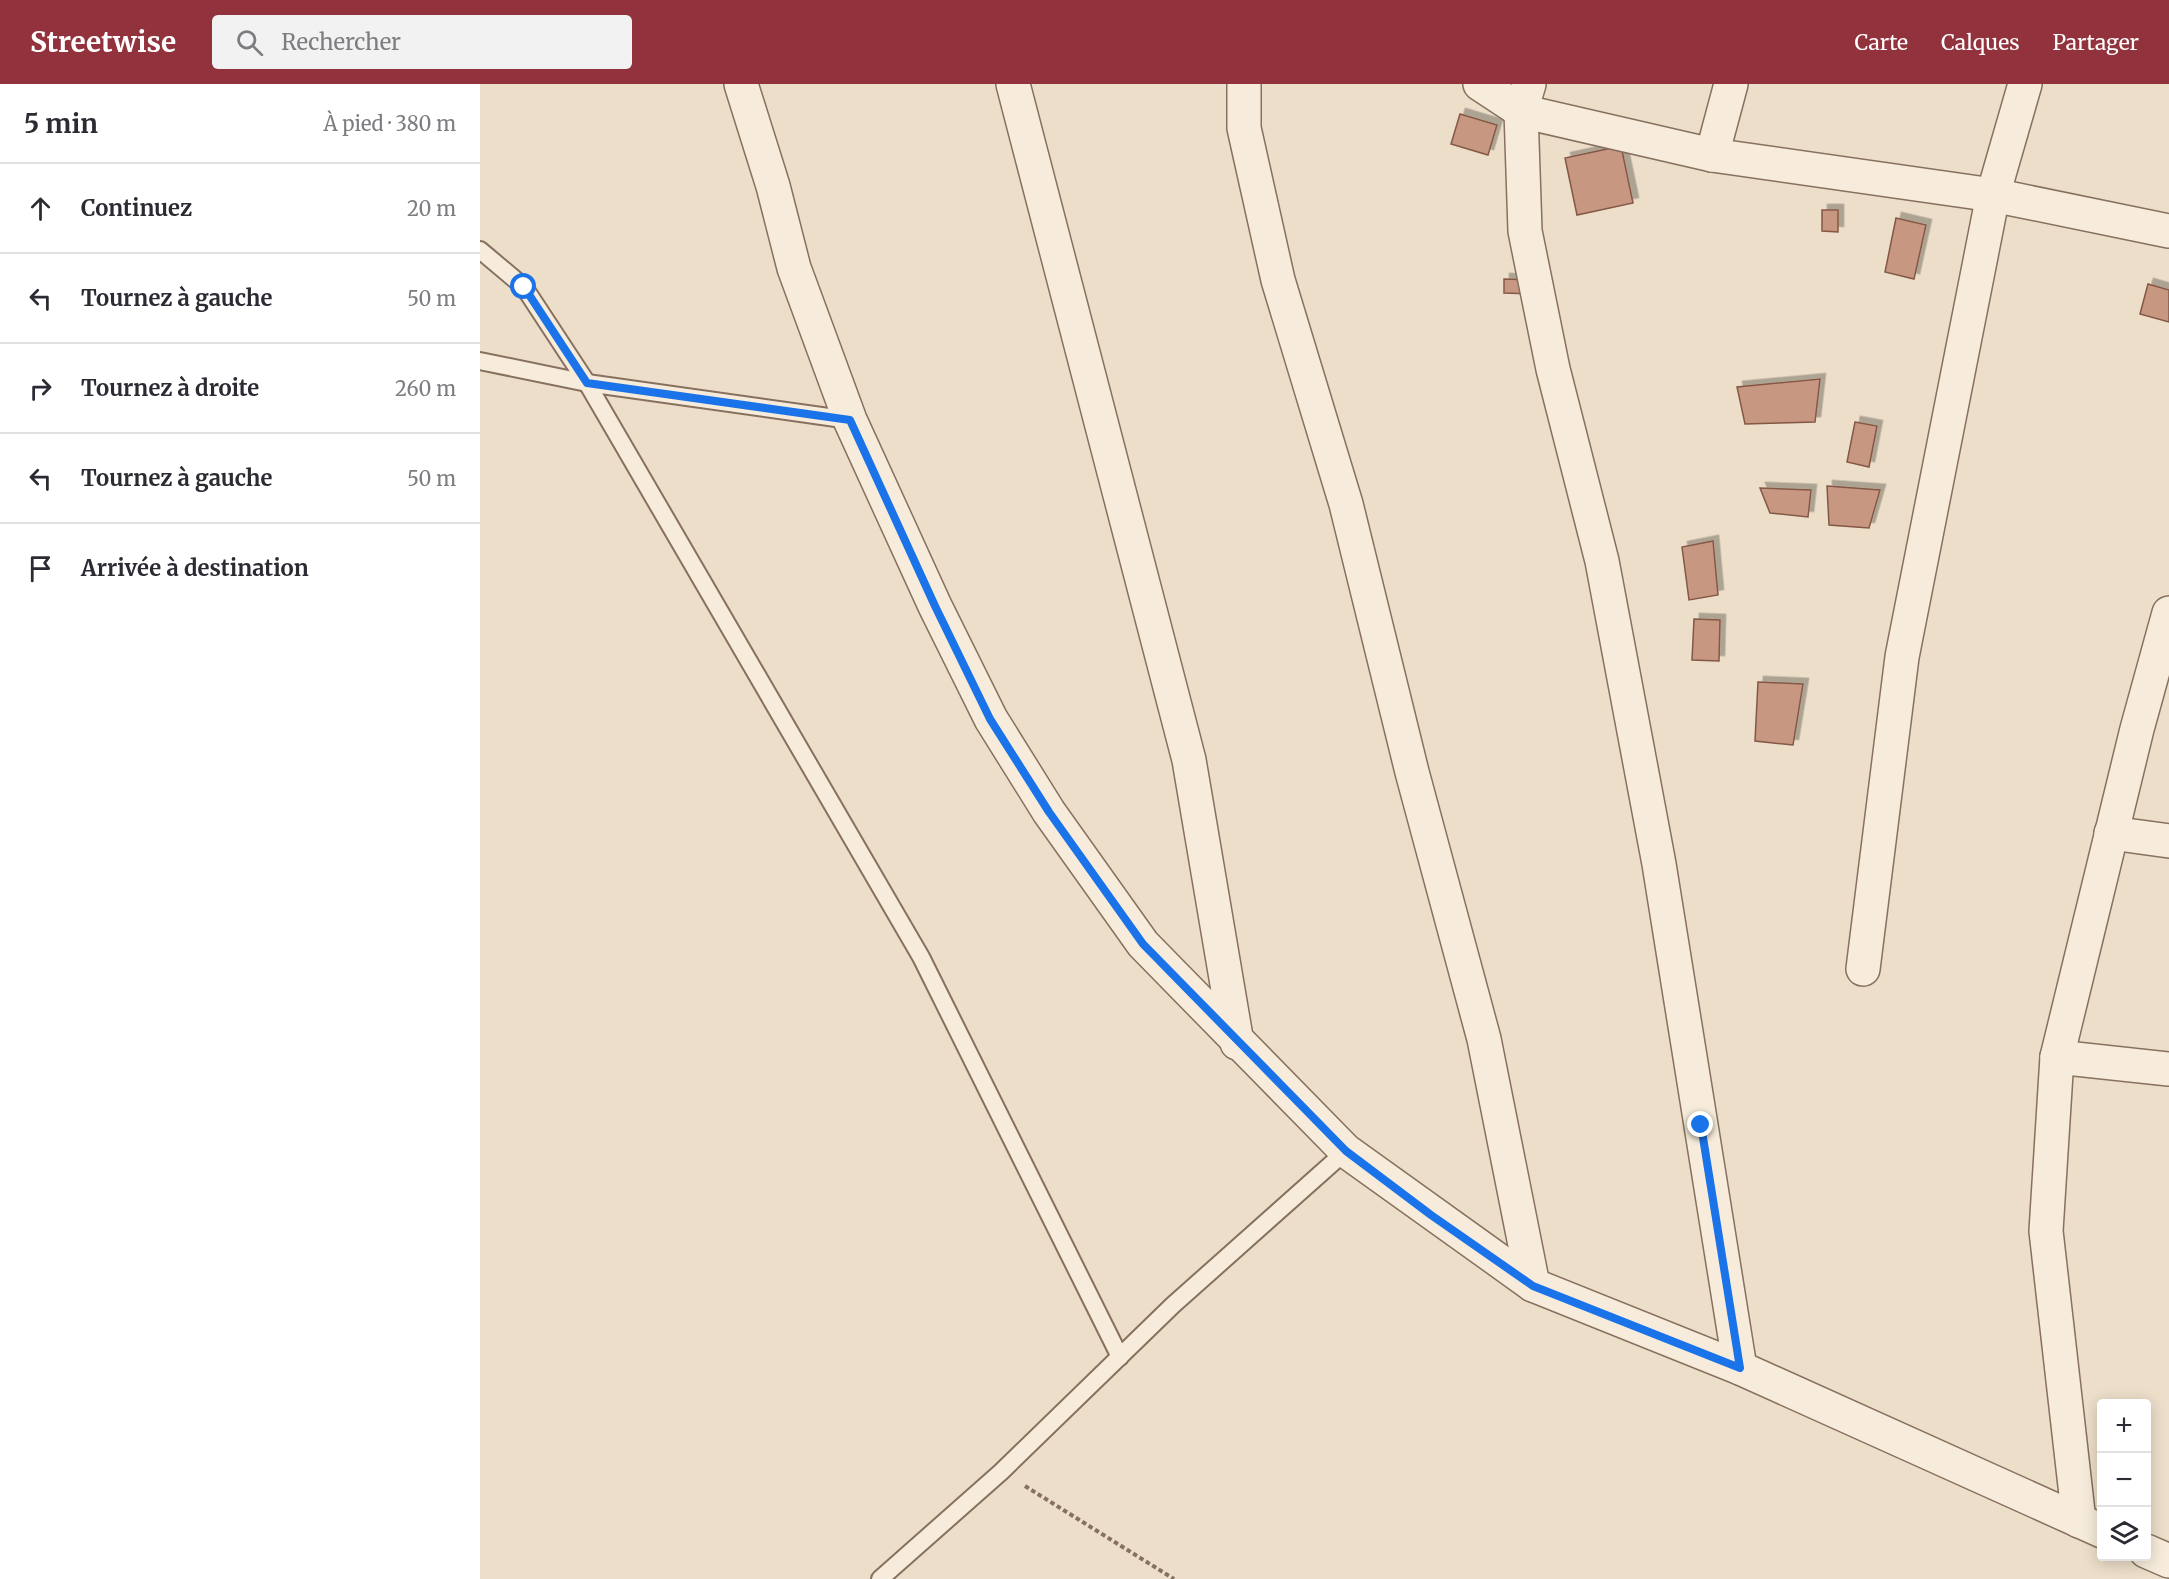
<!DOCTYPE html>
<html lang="fr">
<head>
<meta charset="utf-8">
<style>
	body { margin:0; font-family:Merriweather,serif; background:#f2f2f3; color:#2b2b33 }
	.controls { position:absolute; right:18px; bottom:18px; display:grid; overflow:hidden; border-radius:6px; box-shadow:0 3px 15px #0003 }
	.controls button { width:54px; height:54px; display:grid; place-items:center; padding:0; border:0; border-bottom:2px solid #e1e1e2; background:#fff; color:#2b2b33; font:30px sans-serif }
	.stop { position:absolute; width:18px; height:18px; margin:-14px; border:4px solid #1a73e8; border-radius:50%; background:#fff }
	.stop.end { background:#1a73e8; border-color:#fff; box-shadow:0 2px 6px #0008 }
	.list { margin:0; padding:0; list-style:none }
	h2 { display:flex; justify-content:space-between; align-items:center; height:78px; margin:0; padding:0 24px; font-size:26px }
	h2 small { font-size:20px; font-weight:400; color:#7c7c81 }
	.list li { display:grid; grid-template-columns:39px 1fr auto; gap:18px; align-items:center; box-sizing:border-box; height:90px; padding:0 24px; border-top:2px solid #e1e1e2 }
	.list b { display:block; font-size:22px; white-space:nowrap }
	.list em { font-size:20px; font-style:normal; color:#7c7c81 }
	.icon { flex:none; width:33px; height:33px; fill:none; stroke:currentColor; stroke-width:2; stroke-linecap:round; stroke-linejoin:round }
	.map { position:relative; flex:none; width:1689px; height:1495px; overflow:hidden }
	header { display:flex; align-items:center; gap:36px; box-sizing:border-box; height:84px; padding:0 30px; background:#92323d; color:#fff }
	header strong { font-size:28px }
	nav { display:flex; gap:33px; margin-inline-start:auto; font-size:21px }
	.search { width:420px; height:54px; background:#f2f2f3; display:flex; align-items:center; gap:15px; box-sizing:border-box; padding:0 21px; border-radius:6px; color:#7c7c81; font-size:22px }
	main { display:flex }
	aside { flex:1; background:#fff }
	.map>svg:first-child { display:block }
	.building { fill:#c79781; stroke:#845846; stroke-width:1.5; filter:url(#shadow) }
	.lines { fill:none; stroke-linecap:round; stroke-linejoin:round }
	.service-casing { stroke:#87705e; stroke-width:20 }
	.minor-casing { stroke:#87705e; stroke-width:36 }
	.path { stroke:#87705e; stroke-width:4; stroke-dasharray:4.5 3; stroke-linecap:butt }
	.service { stroke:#f7ecdb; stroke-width:16 }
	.minor { stroke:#f7ecdb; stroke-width:33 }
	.route { stroke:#1a73e8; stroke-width:8 }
</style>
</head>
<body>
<header>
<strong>Streetwise</strong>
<div class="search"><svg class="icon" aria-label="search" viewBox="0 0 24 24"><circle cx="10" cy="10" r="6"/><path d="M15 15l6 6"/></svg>Rechercher</div>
<nav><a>Carte</a><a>Calques</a><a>Partager</a></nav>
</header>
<main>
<aside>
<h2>5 min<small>À pied · 380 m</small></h2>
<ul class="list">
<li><svg class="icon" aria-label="ahead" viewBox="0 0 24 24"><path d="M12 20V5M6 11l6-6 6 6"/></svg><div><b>Continuez</b></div><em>20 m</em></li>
<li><svg class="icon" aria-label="left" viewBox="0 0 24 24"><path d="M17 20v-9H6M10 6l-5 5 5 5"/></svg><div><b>Tournez à gauche</b></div><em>50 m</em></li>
<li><svg class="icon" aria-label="right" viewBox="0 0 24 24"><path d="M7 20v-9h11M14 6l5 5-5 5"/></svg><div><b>Tournez à droite</b></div><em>260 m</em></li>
<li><svg class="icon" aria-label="left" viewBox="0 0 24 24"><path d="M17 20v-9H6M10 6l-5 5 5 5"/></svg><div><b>Tournez à gauche</b></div><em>50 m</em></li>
<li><svg class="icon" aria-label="arrive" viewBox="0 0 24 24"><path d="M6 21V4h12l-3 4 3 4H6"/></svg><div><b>Arrivée à destination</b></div></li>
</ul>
</aside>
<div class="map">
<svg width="1689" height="1495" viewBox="0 0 1689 1495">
	<defs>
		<filter id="shadow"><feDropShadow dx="5.5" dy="-5.5" stdDeviation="0" flood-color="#0004"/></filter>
	</defs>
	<rect width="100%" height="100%" fill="#ecdec9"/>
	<!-- building -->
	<g class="building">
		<path d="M 980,30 L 1017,41 L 1008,71 L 971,60 Z"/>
		<path d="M 1141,62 L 1153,119 L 1097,131 L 1085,74 Z"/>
		<path d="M 1342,126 L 1358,126 L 1358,148 L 1342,147 Z"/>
		<path d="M 1416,134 L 1446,141 L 1434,195 L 1405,188 Z"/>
		<path d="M 1024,195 L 1054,196 L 1054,210 L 1024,209 Z"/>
		<path d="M 1668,200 L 1689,206 L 1689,238 L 1660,230 Z"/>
		<path d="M 1340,295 L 1335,338 L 1265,340 L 1257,303 Z"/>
		<path d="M 1375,338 L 1397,342 L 1389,383 L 1367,378 Z"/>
		<path d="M 1347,402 L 1400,406 L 1389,444 L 1349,441 Z"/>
		<path d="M 1280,404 L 1331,406 L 1328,433 L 1290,429 Z"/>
		<path d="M 1233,457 L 1238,511 L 1209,516 L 1202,463 Z"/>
		<path d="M 1214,535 L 1240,536 L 1239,577 L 1212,576 Z"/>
		<path d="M 1278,598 L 1323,600 L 1313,661 L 1275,657 Z"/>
	</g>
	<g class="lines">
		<defs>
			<g id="service">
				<path d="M 0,166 L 44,203 L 107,299 L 441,873 L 640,1273"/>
				<path d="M 0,277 L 107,299 L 370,336"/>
				<path d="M 400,1495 L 521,1388 L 693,1221 L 866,1067"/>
			</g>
			<g id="minor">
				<path d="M 261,0 L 293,102 L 314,184 L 370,336 L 455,522 L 511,635 L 569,728 L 663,860 L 866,1067 L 1053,1201 L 1260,1284 L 1622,1447"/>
				<path d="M 533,0 L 709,676 L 757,959"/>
				<path d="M 764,0 L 764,44 L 798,196 L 866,420 L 932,688 L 1004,955 L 1053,1201"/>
				<path d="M 1000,0 L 1041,27 L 1232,71 L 1513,111 L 1689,147"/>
				<path d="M 1049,0 L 1041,27 L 1045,147 L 1073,285 L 1122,477 L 1179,780 L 1260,1284"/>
				<path d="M 1232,71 L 1251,0"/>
				<path d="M 1631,749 L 1689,757"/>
				<path d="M 1383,885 L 1422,573 L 1513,111 L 1545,0"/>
				<path d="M 1577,973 L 1689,985"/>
				<path d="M 1599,1437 L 1566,1147 L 1577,973 L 1657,645 L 1689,529"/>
				<path d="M 1666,1467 L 1689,1477"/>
			</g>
		</defs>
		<!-- service casing -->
		<use href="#service" class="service-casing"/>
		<!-- minor casing -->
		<use href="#minor" class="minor-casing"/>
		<!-- path -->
		<path class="path" d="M 545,1402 L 694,1495"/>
		<!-- service -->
		<use href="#service" class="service"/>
		<!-- minor -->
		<use href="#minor" class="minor"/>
	</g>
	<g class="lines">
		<!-- route -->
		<path class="route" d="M 44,203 L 107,299 L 370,336 L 455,522 L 510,635 L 569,728 L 663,860 L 866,1067 L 951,1131 L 1053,1202 L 1260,1284 L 1221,1041"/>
	</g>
</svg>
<div class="controls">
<button>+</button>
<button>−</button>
<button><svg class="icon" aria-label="layers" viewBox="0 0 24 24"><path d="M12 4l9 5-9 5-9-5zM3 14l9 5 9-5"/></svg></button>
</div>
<div class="stop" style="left:44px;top:203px"></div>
<div class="stop end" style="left:1221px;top:1041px"></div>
</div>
</main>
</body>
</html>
